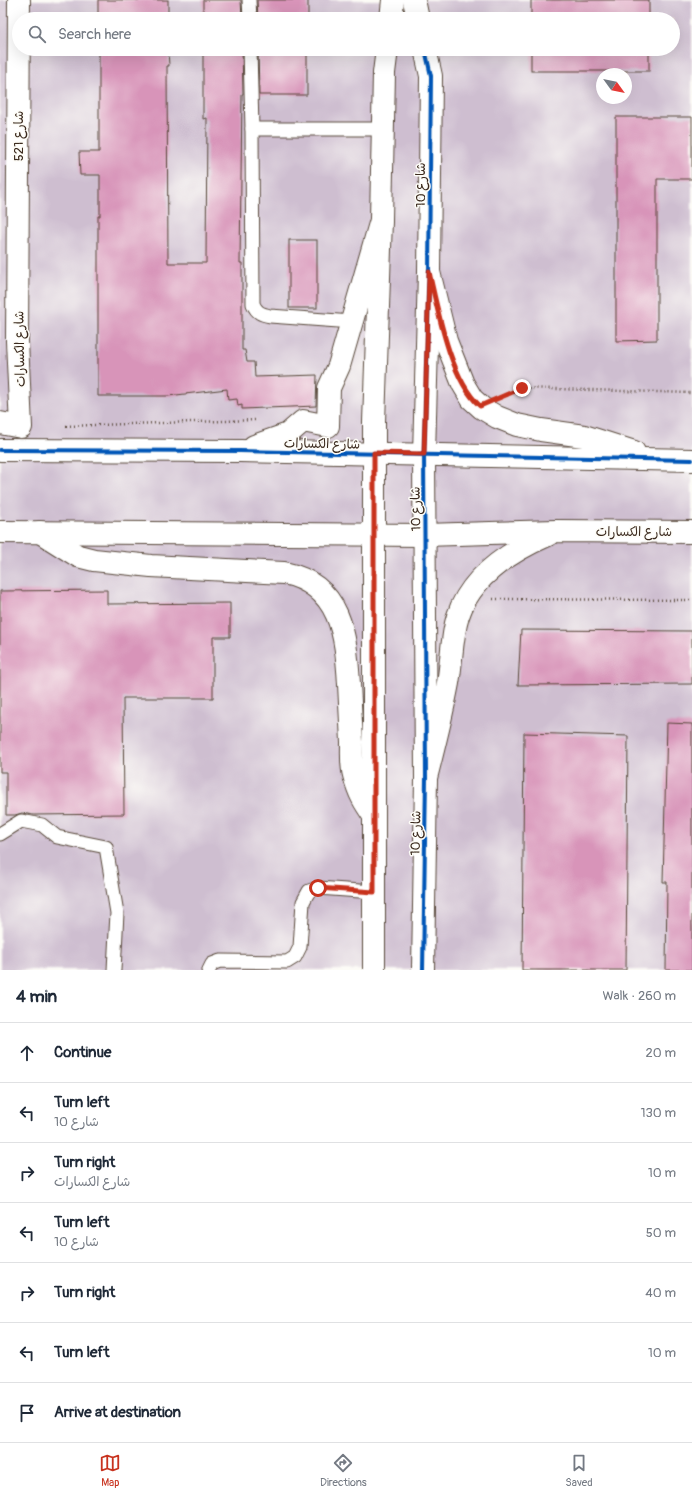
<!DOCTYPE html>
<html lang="en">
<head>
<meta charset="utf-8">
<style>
	body { margin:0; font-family:Pangolin,"Playpen Sans Arabic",sans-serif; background:#f2f2f3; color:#1f2937 }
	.compass { position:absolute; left:596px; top:68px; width:36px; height:36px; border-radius:50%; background:#fff; box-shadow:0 4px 16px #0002; rotate:123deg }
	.stop { position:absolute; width:12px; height:12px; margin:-9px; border:3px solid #c8321e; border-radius:50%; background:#fff }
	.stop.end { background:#c8321e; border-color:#fff; box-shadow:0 1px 4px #0008 }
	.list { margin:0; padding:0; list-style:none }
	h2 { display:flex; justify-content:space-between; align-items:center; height:52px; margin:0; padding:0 16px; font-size:17px }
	h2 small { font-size:13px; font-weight:400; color:#747a83 }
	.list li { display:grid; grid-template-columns:26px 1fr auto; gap:12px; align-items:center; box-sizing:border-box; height:60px; padding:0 16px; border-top:1px solid #e0e1e3 }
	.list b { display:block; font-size:15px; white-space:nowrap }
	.list p { margin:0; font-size:13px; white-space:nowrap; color:#747a83 }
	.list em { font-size:13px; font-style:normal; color:#747a83 }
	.icon { flex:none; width:22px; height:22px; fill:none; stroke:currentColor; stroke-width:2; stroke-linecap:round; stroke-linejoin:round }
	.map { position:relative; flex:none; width:692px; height:970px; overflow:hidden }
	.search { position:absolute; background:#fff; box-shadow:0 4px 16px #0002; left:12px; right:12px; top:12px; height:44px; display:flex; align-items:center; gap:10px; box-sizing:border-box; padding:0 14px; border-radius:22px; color:#747a83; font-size:15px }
	.sheet { height:472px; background:#fff }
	nav { display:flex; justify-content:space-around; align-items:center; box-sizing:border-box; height:56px; border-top:1px solid #e0e1e3; background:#fff; font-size:11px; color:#747a83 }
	nav a { display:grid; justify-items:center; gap:2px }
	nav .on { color:#c8321e }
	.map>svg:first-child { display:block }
	.industrial { fill:#cebed0; fill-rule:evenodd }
	.building { fill:#d894b9 }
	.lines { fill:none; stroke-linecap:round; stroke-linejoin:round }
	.lane-casing { stroke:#574739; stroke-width:15 }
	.street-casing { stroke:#574739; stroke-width:24 }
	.secondary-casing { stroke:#574739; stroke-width:24 }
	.path { stroke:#574739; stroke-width:2.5; stroke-dasharray:1 3; stroke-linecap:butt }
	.lane { stroke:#fff; stroke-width:13 }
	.street { stroke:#fff; stroke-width:22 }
	.secondary { stroke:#fff; stroke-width:22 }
	.cycleway-casing { stroke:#fdfcf7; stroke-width:6 }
	.cycleway { stroke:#0057b8; stroke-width:4 }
	.route { stroke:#c8321e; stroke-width:5 }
	.labels { text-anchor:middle; stroke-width:3; stroke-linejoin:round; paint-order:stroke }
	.street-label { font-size:13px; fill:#3b2a1e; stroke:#fdfcf7 }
</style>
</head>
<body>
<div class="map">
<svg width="692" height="970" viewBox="0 0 692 970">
	<rect width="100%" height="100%" fill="#fdfcf7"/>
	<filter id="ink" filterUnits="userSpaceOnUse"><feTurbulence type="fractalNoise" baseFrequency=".025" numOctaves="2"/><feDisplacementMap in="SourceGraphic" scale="8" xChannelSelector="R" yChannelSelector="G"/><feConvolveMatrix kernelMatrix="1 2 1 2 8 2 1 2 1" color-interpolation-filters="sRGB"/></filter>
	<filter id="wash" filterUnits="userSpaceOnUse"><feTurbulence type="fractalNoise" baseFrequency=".012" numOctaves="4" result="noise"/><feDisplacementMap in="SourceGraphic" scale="16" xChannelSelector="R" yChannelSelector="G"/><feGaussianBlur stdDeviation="0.9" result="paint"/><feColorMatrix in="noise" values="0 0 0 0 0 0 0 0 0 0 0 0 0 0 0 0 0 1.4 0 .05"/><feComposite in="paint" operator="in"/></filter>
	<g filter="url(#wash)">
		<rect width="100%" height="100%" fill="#f6e9d5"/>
		<!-- industrial -->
		<path class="industrial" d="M 0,0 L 692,0 L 692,970 L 0,970 ZM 19,19 L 673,19 L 673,49 L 19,49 ZM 602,74 L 626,74 L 626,98 L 602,98 Z"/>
		<g id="blocks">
			<!-- building -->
			<g class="building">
				<rect x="98" y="0" width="70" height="19"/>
				<path d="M 203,0 L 241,0 L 242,19 L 203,19 Z"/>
				<path d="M 257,0 L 308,0 L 308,19 L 258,19 Z"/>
				<rect x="531" y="0" width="118" height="19"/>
				<path d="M 99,49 L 168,49 L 169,66 L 167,66 L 168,263 L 206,263 L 207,118 L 203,119 L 203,49 L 242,49 L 243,94 L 242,94 L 240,263 L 242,263 L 242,350 L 245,350 L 247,362 L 254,362 L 255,377 L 317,375 L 316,406 L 242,409 L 242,405 L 238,406 L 237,399 L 228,400 L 227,389 L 168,396 L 98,396 L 98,216 L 100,216 L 100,175 L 80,175 L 79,152 L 99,152 Z"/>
				<path d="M 258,49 L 307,49 L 307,95 L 259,95 Z"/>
				<rect x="531" y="49" width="118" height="22"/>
				<path d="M 616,117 L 692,117 L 692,179 L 657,179 L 657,340 L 616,341 Z"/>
				<rect x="289" y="240" width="28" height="68"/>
				<path d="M 107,590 L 107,604 L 230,603 L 230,637 L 213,637 L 213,698 L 123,698 L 124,814 L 33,815 L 22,813 L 15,815 L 6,815 L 6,772 L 0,772 L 0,591 Z"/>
				<path d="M 521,630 L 692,631 L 692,684 L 518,685 Z"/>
				<path d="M 667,723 L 692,724 L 692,970 L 666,970 L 667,882 L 663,882 Z"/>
				<path d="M 524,733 L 628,736 L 626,970 L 522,970 Z"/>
			</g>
		</g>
	</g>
	<g filter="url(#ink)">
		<use href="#blocks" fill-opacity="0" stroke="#574739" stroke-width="1"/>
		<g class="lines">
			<defs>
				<g id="lane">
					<path d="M 249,0 L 250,19"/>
					<path d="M 250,49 L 252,129 L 382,129"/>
					<path d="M 252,129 L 253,304 C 257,313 261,314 270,316 L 352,322"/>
					<path d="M 0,834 L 21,821 L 42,825 L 57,837 L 106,847 L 117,913 L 114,970"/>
					<path d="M 209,970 L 212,964 L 220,961 L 287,962 L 295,957 L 300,947 L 303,902 L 309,891 L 318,888 L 374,892"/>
				</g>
				<g id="street">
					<path d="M 414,0 L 418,19"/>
					<path d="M 391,19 L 393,0"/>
					<path d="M 0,423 L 21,427 L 17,341 L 19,0"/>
					<path d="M 374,970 L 374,422 L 381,220 L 384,73 L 387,49"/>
					<path d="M 423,970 L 426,778 L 424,454 L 429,272 L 431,76 L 425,49"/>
				</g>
				<g id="secondary">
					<path d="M 429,272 L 446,341 L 463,384 L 472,399 L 482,408 L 497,417 L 517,425 L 541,430 L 584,436 L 634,452"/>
					<path d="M 254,446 L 288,434 L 303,421 L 328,426 L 329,388 L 339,366 L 381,220"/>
					<path d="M 0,450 L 240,451 L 692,460"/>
					<path d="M 0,532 L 425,535 L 556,531 L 692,532"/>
					<path d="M 40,532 L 78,556 L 94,560 L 151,566 L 284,573 C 341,585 346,635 349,684 C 350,703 351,723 352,742 C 352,753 351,765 354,775 C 359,793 364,802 374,816"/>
					<path d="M 426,778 C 434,746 442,715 448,683 C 452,661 451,638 458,616 C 471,576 511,551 548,535"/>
				</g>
			</defs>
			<!-- lane casing -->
			<use href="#lane" class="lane-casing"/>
			<!-- street casing -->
			<use href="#street" class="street-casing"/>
			<!-- secondary casing -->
			<use href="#secondary" class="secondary-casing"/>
			<!-- path -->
			<g class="path">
				<path d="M 506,395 L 522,388 L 692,393"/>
				<path d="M 66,426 L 256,420"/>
				<path d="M 493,599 L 692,600"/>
			</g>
			<!-- lane -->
			<use href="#lane" class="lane"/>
			<!-- street -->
			<use href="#street" class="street"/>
			<!-- secondary -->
			<use href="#secondary" class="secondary"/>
			<defs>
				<g id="cycleway">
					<path d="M 0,450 L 240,451 L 692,460"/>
					<path d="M 423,970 L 426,778 L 424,454 L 429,272 L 431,76 L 425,49"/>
				</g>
			</defs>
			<!-- cycleway casing -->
			<use href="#cycleway" class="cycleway-casing"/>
			<!-- cycleway -->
			<use href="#cycleway" class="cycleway"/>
		</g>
	</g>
	<g class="lines" filter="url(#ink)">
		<!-- route -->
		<path class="route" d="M 318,888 L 374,892 L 374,453 L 424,454 L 429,272 C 438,311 450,379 480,406 L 522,388"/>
	</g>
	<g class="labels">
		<!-- street labels -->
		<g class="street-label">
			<text transform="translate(18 136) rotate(-90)" y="5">شارع 521</text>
			<text transform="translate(420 185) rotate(-90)" y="5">شارع 10</text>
			<text transform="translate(19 349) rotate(-91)" y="5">شارع الكسارات</text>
			<text transform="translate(322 443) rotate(1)" y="5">شارع الكسارات</text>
			<text transform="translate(415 509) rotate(-91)" y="5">شارع 10</text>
			<text x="634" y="536">شارع الكسارات</text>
			<text transform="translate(415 833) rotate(-89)" y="5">شارع 10</text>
		</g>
	</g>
</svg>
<svg class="compass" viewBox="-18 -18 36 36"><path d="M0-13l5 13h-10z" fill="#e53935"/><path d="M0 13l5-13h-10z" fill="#747a83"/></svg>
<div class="stop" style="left:318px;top:888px"></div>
<div class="stop end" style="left:522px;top:388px"></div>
<div class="search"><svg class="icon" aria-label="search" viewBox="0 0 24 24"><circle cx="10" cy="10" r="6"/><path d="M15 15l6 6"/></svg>Search here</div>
</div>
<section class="sheet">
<h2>4 min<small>Walk · 260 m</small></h2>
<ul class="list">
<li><svg class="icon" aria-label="ahead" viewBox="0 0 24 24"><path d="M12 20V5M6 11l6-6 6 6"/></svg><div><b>Continue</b></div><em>20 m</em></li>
<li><svg class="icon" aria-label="left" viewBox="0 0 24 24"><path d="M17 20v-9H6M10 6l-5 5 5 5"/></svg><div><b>Turn left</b><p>شارع 10</p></div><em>130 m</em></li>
<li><svg class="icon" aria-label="right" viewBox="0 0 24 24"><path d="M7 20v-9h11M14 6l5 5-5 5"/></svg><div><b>Turn right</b><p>شارع الكسارات</p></div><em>10 m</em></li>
<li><svg class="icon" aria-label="left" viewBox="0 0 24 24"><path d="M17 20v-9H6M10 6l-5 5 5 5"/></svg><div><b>Turn left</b><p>شارع 10</p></div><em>50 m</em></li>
<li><svg class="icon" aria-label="right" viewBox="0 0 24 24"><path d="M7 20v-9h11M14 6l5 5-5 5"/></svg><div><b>Turn right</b></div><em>40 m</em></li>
<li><svg class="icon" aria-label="left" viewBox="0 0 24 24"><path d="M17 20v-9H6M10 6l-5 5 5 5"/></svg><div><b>Turn left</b></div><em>10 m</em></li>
<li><svg class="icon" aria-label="arrive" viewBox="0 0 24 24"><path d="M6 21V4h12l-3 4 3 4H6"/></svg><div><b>Arrive at destination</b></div></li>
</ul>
</section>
<nav>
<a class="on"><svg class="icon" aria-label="map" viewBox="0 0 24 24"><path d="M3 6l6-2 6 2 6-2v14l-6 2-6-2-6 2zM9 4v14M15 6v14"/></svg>Map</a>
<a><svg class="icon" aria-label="directions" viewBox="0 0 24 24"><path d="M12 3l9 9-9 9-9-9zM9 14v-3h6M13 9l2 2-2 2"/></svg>Directions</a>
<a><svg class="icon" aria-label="saved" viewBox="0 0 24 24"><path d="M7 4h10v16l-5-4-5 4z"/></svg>Saved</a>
</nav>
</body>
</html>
